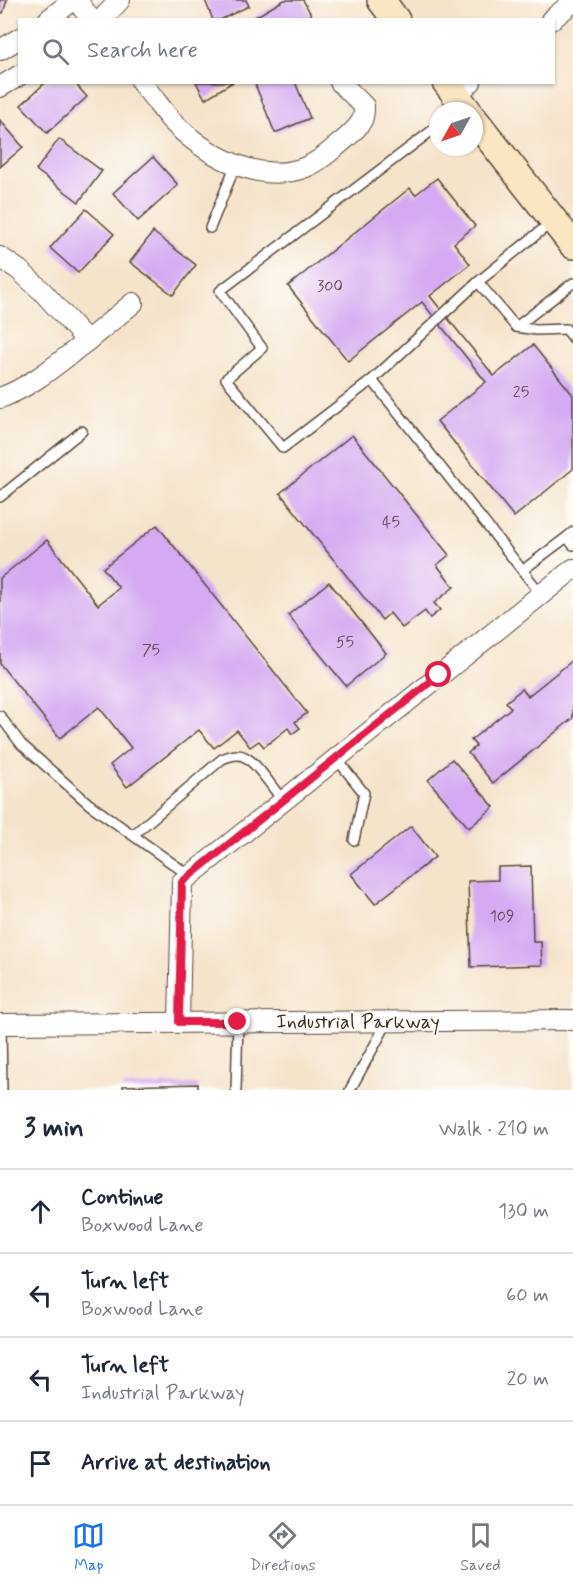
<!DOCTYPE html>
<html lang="en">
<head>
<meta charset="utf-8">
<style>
	body { margin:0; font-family:Mynerve,sans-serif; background:#f2f2f3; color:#1f2937 }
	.compass { position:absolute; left:429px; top:102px; width:54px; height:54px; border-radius:50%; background:#fff; box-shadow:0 2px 4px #0004; rotate:230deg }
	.stop { position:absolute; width:18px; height:18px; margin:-14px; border:4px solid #e11d48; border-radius:50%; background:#fff }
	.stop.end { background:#e11d48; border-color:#fff; box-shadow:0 2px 6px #0008 }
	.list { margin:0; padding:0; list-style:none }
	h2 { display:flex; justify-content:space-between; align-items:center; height:78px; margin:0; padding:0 24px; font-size:26px }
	h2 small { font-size:20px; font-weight:400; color:#747a83 }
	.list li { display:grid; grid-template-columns:39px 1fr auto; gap:18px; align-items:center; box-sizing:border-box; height:84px; padding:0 24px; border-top:2px solid #e0e1e3 }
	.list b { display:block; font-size:22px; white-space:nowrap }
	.list p { margin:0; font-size:20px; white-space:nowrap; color:#747a83 }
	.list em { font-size:20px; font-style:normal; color:#747a83 }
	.icon { flex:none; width:33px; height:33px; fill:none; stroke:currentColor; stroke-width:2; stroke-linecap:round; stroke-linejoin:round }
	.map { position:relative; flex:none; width:573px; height:1090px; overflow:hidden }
	.search { position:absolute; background:#fff; box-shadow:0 2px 4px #0004; left:18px; right:18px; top:18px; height:66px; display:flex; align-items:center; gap:15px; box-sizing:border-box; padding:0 21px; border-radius:0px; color:#747a83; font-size:22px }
	.sheet { height:414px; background:#fff }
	nav { display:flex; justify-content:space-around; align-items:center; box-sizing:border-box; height:84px; border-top:2px solid #e0e1e3; background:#fff; font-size:16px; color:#747a83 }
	nav a { display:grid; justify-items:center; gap:3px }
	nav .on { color:#1a73e8 }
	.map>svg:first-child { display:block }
	.building { fill:#d5aaf2 }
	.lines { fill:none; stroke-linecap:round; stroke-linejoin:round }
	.lane-casing { stroke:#574638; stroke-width:12 }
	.street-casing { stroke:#574638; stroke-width:22 }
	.secondary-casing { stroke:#574638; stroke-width:30 }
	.lane { stroke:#fff; stroke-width:9 }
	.street { stroke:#fff; stroke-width:20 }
	.secondary { stroke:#fbe6c4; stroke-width:27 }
	.route { stroke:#e11d48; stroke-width:8 }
	.labels { text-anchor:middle; stroke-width:4.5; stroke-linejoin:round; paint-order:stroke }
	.number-label { font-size:16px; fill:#624a53 }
	.street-label { font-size:20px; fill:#3b2a1e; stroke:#fdfcf7 }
</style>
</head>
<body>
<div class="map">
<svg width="573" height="1090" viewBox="0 0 573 1090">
	<rect width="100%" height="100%" fill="#fdfcf7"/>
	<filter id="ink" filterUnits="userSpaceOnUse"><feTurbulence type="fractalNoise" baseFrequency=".0167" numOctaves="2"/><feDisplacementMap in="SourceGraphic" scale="12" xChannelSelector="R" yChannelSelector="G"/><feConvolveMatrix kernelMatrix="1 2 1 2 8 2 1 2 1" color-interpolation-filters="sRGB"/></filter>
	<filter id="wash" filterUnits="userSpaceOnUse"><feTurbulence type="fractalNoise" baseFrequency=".008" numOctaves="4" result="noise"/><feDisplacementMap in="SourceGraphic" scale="24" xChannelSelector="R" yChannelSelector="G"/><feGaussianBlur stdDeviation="1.35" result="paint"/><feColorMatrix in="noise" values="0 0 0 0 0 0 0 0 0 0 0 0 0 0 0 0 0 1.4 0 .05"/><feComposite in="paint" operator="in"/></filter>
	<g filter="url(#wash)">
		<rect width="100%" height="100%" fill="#f5e3ca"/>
		<g id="blocks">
			<!-- building -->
			<g class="building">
				<path d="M 0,0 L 7,0 L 3,13 L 0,12 Z"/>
				<path d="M 205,0 L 246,0 L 249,6 L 220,20 L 213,20 Z"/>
				<path d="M 284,0 L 303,0 L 314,20 L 250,20 Z"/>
				<path d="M 46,82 L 74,82 L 87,97 L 47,133 L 21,105 Z"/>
				<path d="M 196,82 L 233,82 L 205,99 Z"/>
				<path d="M 254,82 L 295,82 L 310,118 L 275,133 Z"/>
				<path d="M 0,120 L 23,147 L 0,167 Z"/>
				<path d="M 59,139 L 102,171 L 79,202 L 36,170 Z"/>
				<path d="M 153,157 L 178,185 L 138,221 L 113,193 Z"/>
				<path d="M 437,178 L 475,226 L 454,243 L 470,264 L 430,296 L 494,376 L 533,345 L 573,395 L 573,469 L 514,517 L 437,421 L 486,382 L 422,302 L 348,361 L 288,286 L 410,188 L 415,195 Z"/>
				<path d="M 86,209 L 114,234 L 78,273 L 50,248 Z"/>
				<path d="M 153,232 L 196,265 L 173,295 L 130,262 Z"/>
				<path d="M 352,435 L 449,555 L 437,565 L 454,587 L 434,603 L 440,610 L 430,618 L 425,611 L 402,628 L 390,613 L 382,620 L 280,493 Z"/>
				<path d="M 157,525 L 307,713 L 295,722 L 300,728 L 292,734 L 288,728 L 264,747 L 259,741 L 250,747 L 237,730 L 214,748 L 199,730 L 127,787 L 110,765 L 131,748 L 99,707 L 60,738 L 0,664 L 0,578 L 47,540 L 98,605 L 119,588 L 103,568 Z"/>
				<path d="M 329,582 L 386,653 L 346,686 L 288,615 Z"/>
				<path d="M 573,660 L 573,718 L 493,783 L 468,753 L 476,746 L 471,740 L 511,708 L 506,702 L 522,689 L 528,696 Z"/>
				<path d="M 452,759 L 494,807 L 469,828 L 428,780 Z"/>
				<path d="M 411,826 L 435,857 L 375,904 L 351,874 Z"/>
				<path d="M 531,866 L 533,942 L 541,942 L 542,965 L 471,967 L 468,881 L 498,880 L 498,867 Z"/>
				<path d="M 198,1084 L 198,1090 L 123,1090 L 123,1086 Z"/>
			</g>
		</g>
	</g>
	<g filter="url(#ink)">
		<use href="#blocks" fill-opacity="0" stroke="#574638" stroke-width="1.5"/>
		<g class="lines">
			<defs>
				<g id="lane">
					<path d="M 438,126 L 220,291 L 262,348 L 226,379 L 283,448 L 372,380 L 478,282"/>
					<path d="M 553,221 L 478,282 L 516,327 L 573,283"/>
					<path d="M 210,228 L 236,164"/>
					<path d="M 516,327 L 536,330 L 566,329 L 573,338"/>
					<path d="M 372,380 L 541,594"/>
					<path d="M 0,497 L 82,431"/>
					<path d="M 573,532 L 567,537 L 573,545"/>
					<path d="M 523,570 L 567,537"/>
					<path d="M 0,716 L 21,744 L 89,804 L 190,876"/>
					<path d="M 336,758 L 364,793 L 354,840"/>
					<path d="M 133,835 L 222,759 C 230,756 237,753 245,757 C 256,762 275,791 283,801"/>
					<path d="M 1,1024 L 2,1090"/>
					<path d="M 236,1090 L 238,1022"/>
					<path d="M 350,1090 L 388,1021"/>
				</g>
				<g id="street">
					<path d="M 77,0 L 91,20"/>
					<path d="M 48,20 L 73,0"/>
					<path d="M 101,20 L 120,0"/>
					<path d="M 551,20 L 573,2"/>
					<path d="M 0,50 L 20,38"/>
					<path d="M 141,82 C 151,94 160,107 170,119 C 202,153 258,186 306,167 C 316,163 325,156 333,149 C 342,142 357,130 362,120 C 364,116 364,110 364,106 L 340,82"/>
					<path d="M 0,87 L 20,75"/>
					<path d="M 455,95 L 471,82"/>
					<path d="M 0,257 L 19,270 L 42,291 L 87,341 C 59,362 33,386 0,398"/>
					<path d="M 87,341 L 133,303"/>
					<path d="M 179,1022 L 182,882 L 573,569"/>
					<path d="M 0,1024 L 573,1020"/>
				</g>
				<g id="secondary">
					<path d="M 381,0 L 396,20"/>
					<path d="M 446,82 L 468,111"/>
					<path d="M 474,119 L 573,245"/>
				</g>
			</defs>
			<!-- lane casing -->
			<use href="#lane" class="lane-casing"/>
			<!-- street casing -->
			<use href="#street" class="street-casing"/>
			<!-- secondary casing -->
			<use href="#secondary" class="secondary-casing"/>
			<!-- lane -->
			<use href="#lane" class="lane"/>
			<!-- street -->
			<use href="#street" class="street"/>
			<!-- secondary -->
			<use href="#secondary" class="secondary"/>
		</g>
	</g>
	<g class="lines" filter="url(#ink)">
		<!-- route -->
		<path class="route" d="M 238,1022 L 179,1022 L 182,882 L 439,675"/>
	</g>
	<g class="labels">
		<!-- number labels -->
		<g class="number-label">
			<text x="330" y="291">300</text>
			<text x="521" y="397">25</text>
			<text x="391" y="527">45</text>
			<text x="345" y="647">55</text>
			<text x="151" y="655">75</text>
			<text x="502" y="921">109</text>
		</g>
		<!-- street labels -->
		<g class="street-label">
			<text x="358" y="1028">Industrial Parkway</text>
		</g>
	</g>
</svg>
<svg class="compass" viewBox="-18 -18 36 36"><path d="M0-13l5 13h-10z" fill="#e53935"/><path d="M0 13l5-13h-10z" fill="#747a83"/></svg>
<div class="stop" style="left:439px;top:675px"></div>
<div class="stop end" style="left:238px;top:1022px"></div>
<div class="search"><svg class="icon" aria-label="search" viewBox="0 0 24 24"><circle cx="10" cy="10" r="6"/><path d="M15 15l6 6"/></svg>Search here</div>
</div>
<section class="sheet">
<h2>3 min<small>Walk · 210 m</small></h2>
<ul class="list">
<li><svg class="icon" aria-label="ahead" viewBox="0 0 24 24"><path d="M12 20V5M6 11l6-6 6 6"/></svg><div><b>Continue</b><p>Boxwood Lane</p></div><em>130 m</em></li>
<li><svg class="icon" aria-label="left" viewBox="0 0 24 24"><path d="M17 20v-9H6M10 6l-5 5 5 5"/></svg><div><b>Turn left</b><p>Boxwood Lane</p></div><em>60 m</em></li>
<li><svg class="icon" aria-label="left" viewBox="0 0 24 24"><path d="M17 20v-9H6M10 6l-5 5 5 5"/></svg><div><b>Turn left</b><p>Industrial Parkway</p></div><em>20 m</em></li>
<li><svg class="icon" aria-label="arrive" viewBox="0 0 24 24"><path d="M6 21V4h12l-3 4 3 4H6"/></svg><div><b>Arrive at destination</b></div></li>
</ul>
</section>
<nav>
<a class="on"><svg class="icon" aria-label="map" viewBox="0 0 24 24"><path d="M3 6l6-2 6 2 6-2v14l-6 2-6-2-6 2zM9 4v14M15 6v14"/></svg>Map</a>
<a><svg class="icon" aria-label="directions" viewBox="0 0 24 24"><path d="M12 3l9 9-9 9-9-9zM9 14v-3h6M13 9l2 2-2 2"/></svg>Directions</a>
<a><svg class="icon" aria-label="saved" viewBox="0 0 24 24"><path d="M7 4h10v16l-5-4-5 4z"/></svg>Saved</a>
</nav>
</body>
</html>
